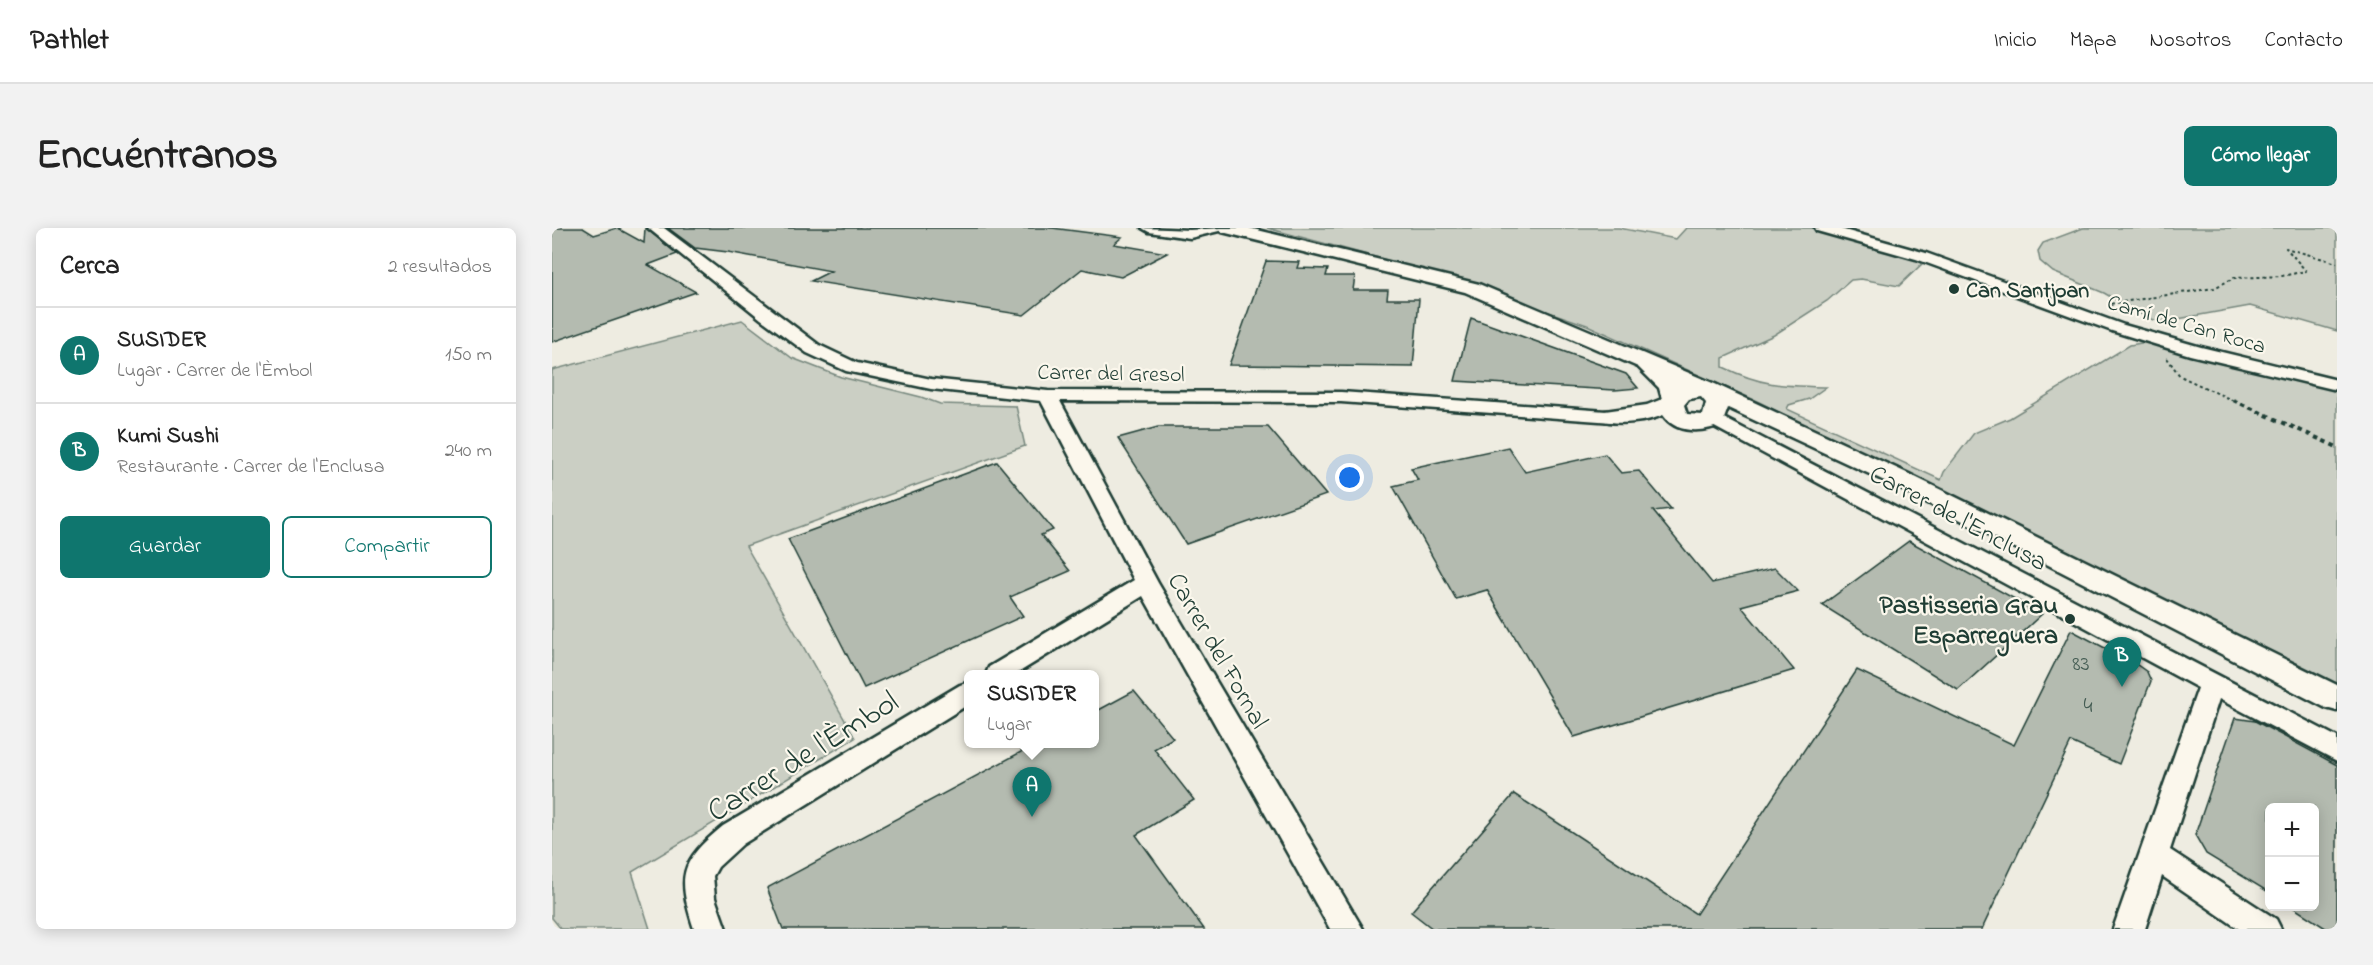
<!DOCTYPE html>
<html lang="es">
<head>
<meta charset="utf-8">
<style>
	body { margin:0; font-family:"Indie Flower",sans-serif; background:#f2f2f2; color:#222 }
	.controls { position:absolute; right:18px; bottom:18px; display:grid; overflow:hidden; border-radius:9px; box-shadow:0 3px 15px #0003 }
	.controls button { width:54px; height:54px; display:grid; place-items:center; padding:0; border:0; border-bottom:2px solid #e0e0e0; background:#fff; color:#222; font:30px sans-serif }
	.you { position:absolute; left:798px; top:250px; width:21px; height:21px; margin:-15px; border:4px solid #fff; border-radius:50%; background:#1a73e8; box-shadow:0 0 0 9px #1a73e833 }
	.badge { display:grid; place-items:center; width:39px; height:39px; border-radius:50%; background:#0f766e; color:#fff; font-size:20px; font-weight:700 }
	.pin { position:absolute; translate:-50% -50px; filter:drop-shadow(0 2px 3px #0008) }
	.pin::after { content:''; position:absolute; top:32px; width:21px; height:18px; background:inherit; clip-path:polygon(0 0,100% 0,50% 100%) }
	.popup { position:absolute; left:412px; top:442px; width:135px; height:78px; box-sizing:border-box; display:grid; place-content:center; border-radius:9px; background:#fff; filter:drop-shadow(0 2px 4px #0005); font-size:20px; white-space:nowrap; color:#767676 }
	.popup b { font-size:22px; color:#222 }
	.popup::after { content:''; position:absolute; left:50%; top:100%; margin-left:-12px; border:12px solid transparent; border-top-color:#fff }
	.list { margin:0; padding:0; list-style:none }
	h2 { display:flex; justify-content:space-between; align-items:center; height:78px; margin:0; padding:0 24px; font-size:26px }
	h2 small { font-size:20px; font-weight:400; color:#767676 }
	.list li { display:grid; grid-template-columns:39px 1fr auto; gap:18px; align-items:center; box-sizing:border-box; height:96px; padding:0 24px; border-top:2px solid #e0e0e0 }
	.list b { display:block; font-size:22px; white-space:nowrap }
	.list p { margin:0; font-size:20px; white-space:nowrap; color:#767676 }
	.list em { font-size:20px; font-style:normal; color:#767676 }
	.actions { display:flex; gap:12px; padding:18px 24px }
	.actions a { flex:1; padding:14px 0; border:2px solid #0f766e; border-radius:9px; text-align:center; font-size:21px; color:#0f766e }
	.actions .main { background:#0f766e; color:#fff }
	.map { position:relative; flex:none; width:1785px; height:701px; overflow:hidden; border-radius:9px }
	header { display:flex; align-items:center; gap:36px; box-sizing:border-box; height:84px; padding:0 30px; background:#fff; border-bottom:2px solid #e0e0e0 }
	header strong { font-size:28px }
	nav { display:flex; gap:33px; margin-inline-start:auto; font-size:21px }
	.intro { display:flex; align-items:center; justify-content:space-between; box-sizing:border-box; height:144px; padding:0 36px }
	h1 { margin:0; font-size:42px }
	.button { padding:15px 27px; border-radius:9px; background:#0f766e; color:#fff; font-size:21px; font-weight:700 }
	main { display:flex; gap:36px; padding:0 36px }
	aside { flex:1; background:#fff; border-radius:9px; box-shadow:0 3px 15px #0003 }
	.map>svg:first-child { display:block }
	.green { fill:#cbcfc4; stroke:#75867c; stroke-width:1.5 }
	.building { fill:#b4bbb0; stroke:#1f3d34; stroke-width:1.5 }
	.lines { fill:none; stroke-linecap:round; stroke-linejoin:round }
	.minor-casing { stroke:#1f3d34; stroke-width:5 }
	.tertiary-casing { stroke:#1f3d34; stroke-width:5 }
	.path-far1 { stroke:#1f3d34; stroke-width:2; stroke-dasharray:3 3; stroke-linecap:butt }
	.path { stroke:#1f3d34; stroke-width:4; stroke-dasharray:4.5 4.5; stroke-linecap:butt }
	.minor { fill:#fbf7ec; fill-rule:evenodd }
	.tertiary { fill:#fbf7ec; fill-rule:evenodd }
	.poi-dot { fill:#1f3d34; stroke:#fbf7ec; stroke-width:2 }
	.labels { text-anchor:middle; stroke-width:4.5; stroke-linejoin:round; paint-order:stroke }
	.far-poi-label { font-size:22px; font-weight:bold; fill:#1f3d34; stroke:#fbf7ec; text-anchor:start }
	.far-street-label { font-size:22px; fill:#1f3d34; stroke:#fbf7ec }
	.number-label { font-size:22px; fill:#445c53 }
	.street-label { font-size:26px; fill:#1f3d34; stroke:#fbf7ec }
	.poi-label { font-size:26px; font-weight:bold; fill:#1f3d34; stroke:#fbf7ec; text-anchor:end }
	.near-street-label { font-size:32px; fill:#1f3d34; stroke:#fbf7ec }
</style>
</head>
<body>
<header>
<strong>Pathlet</strong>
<nav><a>Inicio</a><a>Mapa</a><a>Nosotros</a><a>Contacto</a></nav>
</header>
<div class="intro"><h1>Encuéntranos</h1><a class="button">Cómo llegar</a></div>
<main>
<aside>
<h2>Cerca<small>2 resultados</small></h2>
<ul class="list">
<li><span class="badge">A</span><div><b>SUSIDER</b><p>Lugar · Carrer de l'Èmbol</p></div><em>150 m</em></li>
<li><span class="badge">B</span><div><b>Kumi Sushi</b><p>Restaurante · Carrer de l'Enclusa</p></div><em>240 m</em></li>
</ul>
<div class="actions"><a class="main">Guardar</a><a>Compartir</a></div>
</aside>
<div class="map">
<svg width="1785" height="701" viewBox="0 0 1785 701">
	<rect width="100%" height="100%" fill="#eeece1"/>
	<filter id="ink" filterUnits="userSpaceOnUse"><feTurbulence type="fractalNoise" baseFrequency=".0167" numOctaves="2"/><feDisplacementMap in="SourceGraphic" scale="12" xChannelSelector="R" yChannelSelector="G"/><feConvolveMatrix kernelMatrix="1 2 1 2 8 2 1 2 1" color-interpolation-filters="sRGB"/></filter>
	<g filter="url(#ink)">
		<!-- green -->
		<g class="green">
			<path d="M 715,0 L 1067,0 L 1124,11 L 1134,0 L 1261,0 L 1373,33 L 1347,58 L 1309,51 L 1299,52 L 1275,73 L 1222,107 L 1171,130 L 1171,139 C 1210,158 1231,158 1274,159 L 1257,171 L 1237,177 L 1235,181 L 1389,252 L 1392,244 L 1422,205 L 1458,190 L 1578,117 L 1600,113 L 1785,159 L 1785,463 L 1207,174 L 1035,97 L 883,45 Z"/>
			<path d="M 1531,0 L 1785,0 L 1785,103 L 1698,78 L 1609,94 L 1596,90 L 1552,65 L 1501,44 L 1488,33 L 1486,23 L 1491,15 Z"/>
			<path d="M 190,92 L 240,130 L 289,149 L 369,169 L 388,176 L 464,178 L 473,218 L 194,318 L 303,510 L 80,644 L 98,701 L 9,701 L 0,690 L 0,142 Z"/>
		</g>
		<!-- building -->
		<g class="building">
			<path d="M 0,0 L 31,0 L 42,7 L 65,0 L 92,15 L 93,0 L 94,0 L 125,26 L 96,37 L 144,64 L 0,114 Z"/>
			<path d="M 116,0 L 500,0 L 570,9 L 562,16 L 615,25 L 569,49 L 530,41 L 472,87 L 259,53 L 279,43 L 176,24 L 143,20 Z"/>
			<path d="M 714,33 L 747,34 L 745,40 L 776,41 L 774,48 L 803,48 L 801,62 L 836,62 L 835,71 L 867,71 L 861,139 L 677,137 Z"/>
			<path d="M 919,90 L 1074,146 L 1086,160 L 1063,162 L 903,153 Z"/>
			<path d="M 606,199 L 716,199 L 774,267 L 634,316 L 566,210 Z"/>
			<path d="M 956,219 L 973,244 L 1053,226 L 1069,245 L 1087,243 L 1119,281 L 1101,283 L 1160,355 L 1223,340 L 1246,363 L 1189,378 L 1242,442 L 1022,509 L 935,362 L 904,371 L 841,258 L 866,252 L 859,240 Z"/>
			<path d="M 445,234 L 501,302 L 489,307 L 518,343 L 458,369 L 471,388 L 312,460 L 236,311 Z"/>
			<path d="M 1357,313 L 1490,386 L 1406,462 L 1270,377 Z"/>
			<path d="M 1519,402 L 1585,437 L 1595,444 L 1599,453 L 1567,536 L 1519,514 L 1430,701 L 881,701 L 859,684 L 962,566 L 1144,686 L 1305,442 L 1462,517 Z"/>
			<path d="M 582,463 L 621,510 L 602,521 L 642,572 L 584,607 L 652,701 L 231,701 L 215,660 L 484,516 L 543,516 L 543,484 Z"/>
			<path d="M 1683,490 L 1703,493 L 1785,537 L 1785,701 L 1775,701 L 1739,678 L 1762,678 L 1762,579 L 1718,579 L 1718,665 L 1654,626 L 1643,607 Z"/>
		</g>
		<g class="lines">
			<defs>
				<g id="minor">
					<path d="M 96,0 L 112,0 L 267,117 L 305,135 L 379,151 L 496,163 L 789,164 L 1068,184 L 1070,188 L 1068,192 L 1061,194 L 789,174 L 508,173 L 606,355 L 811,701 L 778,701 L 591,368 L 464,446 L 434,446 L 437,439 L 582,352 L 489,173 L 379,161 L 294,143 L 255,125 L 209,91 Z"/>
					<path d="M 590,0 L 638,2 L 669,0 L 667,3 L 638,10 L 597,4 Z"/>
					<path d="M 1263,0 L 1285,0 L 1374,25 L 1572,97 L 1649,119 L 1785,152 L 1785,162 L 1638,127 L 1560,103 L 1364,31 L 1265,3 Z"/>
					<path d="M 1162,185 L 1785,509 L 1785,533 L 1667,471 L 1618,622 L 1724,691 L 1729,701 L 1687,701 L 1610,648 L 1593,701 L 1561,701 L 1646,460 L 1155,195 L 1153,191 L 1155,187 Z"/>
					<path d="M 417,454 L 417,476 L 191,616 L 166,639 L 161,648 L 163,670 L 174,701 L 142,701 C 125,648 127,634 171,598 L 408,457 Z"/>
				</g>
				<path id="tertiary" d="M 667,0 L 697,0 L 927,56 L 1163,156 L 1357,246 L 1785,457 L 1785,483 L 1774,480 L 1339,256 L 1176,180 L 1170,196 C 1151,205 1124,206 1111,187 C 1095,194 1069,197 1053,193 L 1049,188 L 1053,183 L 1095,177 L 1110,171 L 1107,160 L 1086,139 L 913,64 L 670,4 ZM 1149,169 L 1154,175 L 1151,187 L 1135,186 L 1132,177 L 1137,171 Z"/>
			</defs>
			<!-- minor casing -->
			<use href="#minor" class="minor-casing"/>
			<!-- tertiary casing -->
			<use href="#tertiary" class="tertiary-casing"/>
			<!-- path-far1 -->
			<g class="path-far1">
				<path d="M 1565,82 L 1557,76 L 1662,60 L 1682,50 L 1730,48 L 1754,43 L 1734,20 L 1785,35"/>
				<path d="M 1615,130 L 1628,148 L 1684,174"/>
			</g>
			<!-- path -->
			<path class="path" d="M 1681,172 L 1785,219"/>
			<!-- minor -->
			<use href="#minor" class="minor"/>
			<!-- tertiary -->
			<use href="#tertiary" class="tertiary"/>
		</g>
	</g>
	<!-- markers -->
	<g class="poi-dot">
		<circle cx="1402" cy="61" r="6"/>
		<circle cx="1518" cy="391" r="6"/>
	</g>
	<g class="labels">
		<!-- far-poi labels -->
		<g class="far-poi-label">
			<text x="1414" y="69">Can Santjoan</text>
		</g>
		<!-- far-street labels -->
		<g class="far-street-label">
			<text transform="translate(1635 95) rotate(16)" y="8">Camí de Can Roca</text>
			<text transform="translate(559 144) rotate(1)" y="8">Carrer del Gresol</text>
		</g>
		<!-- number labels -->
		<g class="number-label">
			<text x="1529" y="442">83</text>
			<text x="1536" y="484">4</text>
		</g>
		<!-- street labels -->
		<g class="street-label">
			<text transform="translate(1407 289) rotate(28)" y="9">Carrer de l'Enclusa</text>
			<text transform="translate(667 422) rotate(60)" y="9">Carrer del Fornal</text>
		</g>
		<!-- poi labels -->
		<g class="poi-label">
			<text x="1506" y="385">Pastisseria Grau<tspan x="1506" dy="30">Esparreguera</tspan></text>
		</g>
		<!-- near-street labels -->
		<g class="near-street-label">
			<text transform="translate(250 527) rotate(-32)" y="11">Carrer de l'Èmbol</text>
		</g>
	</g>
</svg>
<div class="controls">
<button>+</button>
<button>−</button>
</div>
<div class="you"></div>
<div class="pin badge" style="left:480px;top:589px">A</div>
<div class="popup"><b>SUSIDER</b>Lugar</div>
<div class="pin badge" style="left:1570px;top:459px">B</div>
</div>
</main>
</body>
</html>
